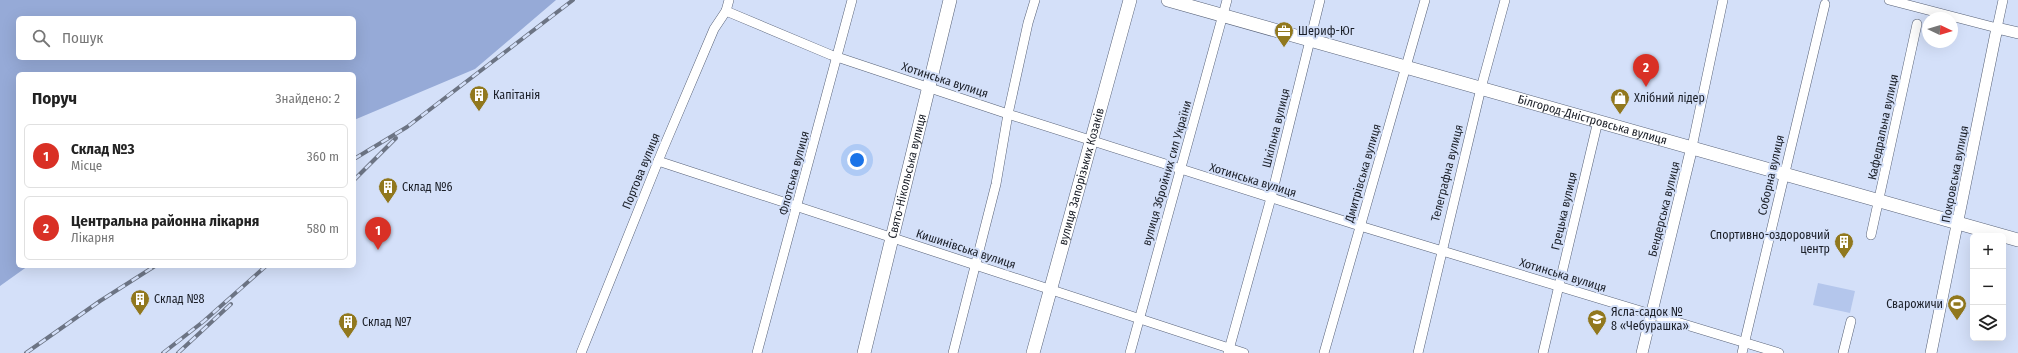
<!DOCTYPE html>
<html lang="uk">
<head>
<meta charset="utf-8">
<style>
	body { margin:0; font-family:"Fira Sans Condensed",sans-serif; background:#f2f2f2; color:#222 }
	.controls { position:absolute; right:12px; bottom:12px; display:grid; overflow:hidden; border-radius:6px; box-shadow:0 4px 16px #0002 }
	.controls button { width:36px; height:36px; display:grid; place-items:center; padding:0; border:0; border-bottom:1px solid #e0e0e0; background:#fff; color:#222; font:20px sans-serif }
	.compass { position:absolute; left:1922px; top:12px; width:36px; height:36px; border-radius:50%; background:#fff; box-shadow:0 4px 16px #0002; rotate:94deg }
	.you { position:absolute; left:857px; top:160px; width:14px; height:14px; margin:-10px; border:3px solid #fff; border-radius:50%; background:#1a73e8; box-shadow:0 0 0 6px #1a73e833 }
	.badge { display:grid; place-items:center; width:26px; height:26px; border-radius:50%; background:#d93025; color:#fff; font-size:13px; font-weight:700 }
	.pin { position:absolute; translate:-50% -33px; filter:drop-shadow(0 1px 2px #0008) }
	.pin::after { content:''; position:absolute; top:21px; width:14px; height:12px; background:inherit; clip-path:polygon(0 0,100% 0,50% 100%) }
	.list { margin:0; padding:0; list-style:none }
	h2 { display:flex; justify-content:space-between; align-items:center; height:52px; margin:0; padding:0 16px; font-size:17px }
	h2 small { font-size:13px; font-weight:400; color:#767676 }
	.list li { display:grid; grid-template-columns:26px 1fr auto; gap:12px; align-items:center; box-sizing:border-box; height:64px; margin:0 8px 8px; padding:0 8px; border:1px solid #e0e0e0; border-radius:6px }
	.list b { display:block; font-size:15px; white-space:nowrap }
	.list p { margin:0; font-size:13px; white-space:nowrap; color:#767676 }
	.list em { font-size:13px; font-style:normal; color:#767676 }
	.icon { flex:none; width:22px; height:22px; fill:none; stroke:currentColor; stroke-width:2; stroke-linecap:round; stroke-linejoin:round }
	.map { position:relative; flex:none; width:2018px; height:353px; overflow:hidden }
	.search { position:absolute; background:#fff; box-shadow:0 4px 16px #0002; left:16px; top:16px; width:340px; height:44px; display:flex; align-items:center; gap:10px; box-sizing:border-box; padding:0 14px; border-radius:6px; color:#767676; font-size:15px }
	.panel { position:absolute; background:#fff; box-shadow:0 4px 16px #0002; left:16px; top:72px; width:340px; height:196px; border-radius:6px }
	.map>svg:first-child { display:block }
	.green { fill:#b4c6ec }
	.water { fill:#96aad7; fill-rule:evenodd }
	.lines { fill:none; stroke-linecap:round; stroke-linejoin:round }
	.minor-casing { stroke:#576177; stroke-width:10 }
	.tertiary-casing { stroke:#576177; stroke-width:12 }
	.secondary-casing { stroke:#576177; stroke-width:14 }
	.minor { stroke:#fff; stroke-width:9 }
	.tertiary { stroke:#fff; stroke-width:11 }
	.secondary { stroke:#fff; stroke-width:13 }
	.rail-casing { stroke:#6c7484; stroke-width:4 }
	.rail { stroke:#d4e0f9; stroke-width:2.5; stroke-dasharray:8; stroke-linecap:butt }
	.labels { text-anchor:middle; stroke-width:4; stroke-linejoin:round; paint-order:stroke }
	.poi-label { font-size:12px; fill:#1a1e27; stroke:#d4e0f9; text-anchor:start }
	.street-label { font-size:12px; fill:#1a1e27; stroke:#d4e0f9 }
</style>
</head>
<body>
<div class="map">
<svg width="2018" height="353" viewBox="0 0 2018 353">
	<rect width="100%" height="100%" fill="#d4e0f9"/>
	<!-- green -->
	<path class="green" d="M 1818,283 L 1855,291 L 1850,313 L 1813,305 Z"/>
	<!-- water -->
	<path class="water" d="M 0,0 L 556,0 L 475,69 L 354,120 L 354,74 L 18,74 L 18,266 L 28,266 L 0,286 ZM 18,18 L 354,18 L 354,58 L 18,58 Z"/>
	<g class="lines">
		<defs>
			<g id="minor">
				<path d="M 1889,0 L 1997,28 L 2003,0"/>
				<path d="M 726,11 L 831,55 L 1008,114 L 1360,226 L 1779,353"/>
				<path d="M 1692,147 L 1723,0"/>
				<path d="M 658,161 L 1244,353"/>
				<path d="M 1871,235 L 1917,24"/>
				<path d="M 581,353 L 663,149 L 714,29 L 726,11 L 729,0"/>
				<path d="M 757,353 L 852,0"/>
				<path d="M 953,353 L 996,184 L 1008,114 L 1028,23 L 1035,0"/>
				<path d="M 1130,353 L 1227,0"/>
				<path d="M 1228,353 L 1271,198 L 1320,0"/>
				<path d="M 1324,353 L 1425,0"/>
				<path d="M 1418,353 L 1481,88 L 1505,0"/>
				<path d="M 1543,353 L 1598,121"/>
				<path d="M 1742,353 L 1825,4"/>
				<path d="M 1843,353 L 1851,321"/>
			</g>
			<g id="tertiary">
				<path d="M 1642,353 L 1692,147"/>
				<path d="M 1931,353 L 1997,28 L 2018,33"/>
			</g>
			<g id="secondary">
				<path id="s1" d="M 1168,0 L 2018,240"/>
				<path id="s2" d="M 864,353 L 950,0"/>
				<path id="s3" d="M 1033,353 L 1130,0"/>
			</g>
		</defs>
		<!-- minor casing -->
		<use href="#minor" class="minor-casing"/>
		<!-- tertiary casing -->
		<use href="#tertiary" class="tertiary-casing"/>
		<!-- secondary casing -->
		<use href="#secondary" class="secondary-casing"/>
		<!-- minor -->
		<use href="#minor" class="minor"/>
		<!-- tertiary -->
		<use href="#tertiary" class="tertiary"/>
		<!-- secondary -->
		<use href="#secondary" class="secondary"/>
		<defs>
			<g id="rail">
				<path d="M 354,159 L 407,127 L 573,0"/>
				<path d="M 354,180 L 396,138"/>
				<path d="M 26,353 L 100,301 L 155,266"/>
				<path d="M 163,353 L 204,321 L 266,266"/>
				<path d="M 178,353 L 231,304"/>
			</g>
		</defs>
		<!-- rail casing -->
		<use href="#rail" class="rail-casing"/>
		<!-- rail -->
		<use href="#rail" class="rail"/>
	</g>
	<!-- icons -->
	<defs>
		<symbol id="office-pin" viewBox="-11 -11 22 30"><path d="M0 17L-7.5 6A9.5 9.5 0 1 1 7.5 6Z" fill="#91781e" stroke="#d4e0f9"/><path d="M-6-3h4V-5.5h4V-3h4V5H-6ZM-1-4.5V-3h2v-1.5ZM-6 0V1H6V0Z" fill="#fff"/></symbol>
		<symbol id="building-pin" viewBox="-11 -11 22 30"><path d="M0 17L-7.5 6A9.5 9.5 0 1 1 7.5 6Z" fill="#91781e" stroke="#d4e0f9"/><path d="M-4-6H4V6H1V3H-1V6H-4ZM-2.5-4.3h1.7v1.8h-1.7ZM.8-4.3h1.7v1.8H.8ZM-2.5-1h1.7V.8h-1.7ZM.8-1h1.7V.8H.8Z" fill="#fff"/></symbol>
		<symbol id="shop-pin" viewBox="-11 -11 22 30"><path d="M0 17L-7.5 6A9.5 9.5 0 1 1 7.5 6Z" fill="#91781e" stroke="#d4e0f9"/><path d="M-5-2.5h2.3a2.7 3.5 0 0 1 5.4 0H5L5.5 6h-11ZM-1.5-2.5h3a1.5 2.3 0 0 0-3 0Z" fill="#fff"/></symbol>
		<symbol id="stadium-pin" viewBox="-11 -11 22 30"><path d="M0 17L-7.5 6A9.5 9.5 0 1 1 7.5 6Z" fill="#91781e" stroke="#d4e0f9"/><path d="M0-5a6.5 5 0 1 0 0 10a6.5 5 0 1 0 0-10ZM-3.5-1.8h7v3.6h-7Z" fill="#fff"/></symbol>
		<symbol id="school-pin" viewBox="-11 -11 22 30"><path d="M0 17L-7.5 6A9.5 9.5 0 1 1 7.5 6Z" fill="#91781e" stroke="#d4e0f9"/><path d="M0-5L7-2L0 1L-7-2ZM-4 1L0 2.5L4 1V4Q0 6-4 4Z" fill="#fff"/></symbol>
	</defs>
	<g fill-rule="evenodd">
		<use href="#office-pin" x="1273" y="20" width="22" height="30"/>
		<use href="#building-pin" x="468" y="84" width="22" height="30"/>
		<use href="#shop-pin" x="1609" y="87" width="22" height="30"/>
		<use href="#building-pin" x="377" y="176" width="22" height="30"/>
		<use href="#building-pin" x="1833" y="231" width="22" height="30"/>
		<use href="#building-pin" x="129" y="288" width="22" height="30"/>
		<use href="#stadium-pin" x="1946" y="293" width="22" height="30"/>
		<use href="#school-pin" x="1586" y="308" width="22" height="30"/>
		<use href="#building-pin" x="337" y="311" width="22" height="30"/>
	</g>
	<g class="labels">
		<!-- poi labels -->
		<g class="poi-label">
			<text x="1298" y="35">Шериф-Юг</text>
			<text x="493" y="99">Капітанія</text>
			<text x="1634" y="102">Хлібний лідер</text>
			<text x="402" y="191">Склад №6</text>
			<text x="1830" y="239" text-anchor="end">Спортивно-оздоровчий<tspan x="1830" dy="14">центр</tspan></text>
			<text x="154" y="303">Склад №8</text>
			<text x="1943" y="308" text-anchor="end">Сварожичи</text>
			<text x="1611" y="316">Ясла-садок №<tspan x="1611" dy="14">8 «Чебурашка»</tspan></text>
			<text x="362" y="326">Склад №7</text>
		</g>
		<!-- street labels -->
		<g class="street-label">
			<text transform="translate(945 80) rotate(18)" y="4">Хотинська вулиця</text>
			<text dy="4" stroke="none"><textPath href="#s1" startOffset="441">Білгород-Дністровська вулиця</textPath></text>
			<text transform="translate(1883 127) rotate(-78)" y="4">Кафедральна вулиця</text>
			<text transform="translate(1276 128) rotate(-76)" y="4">Шкільна вулиця</text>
			<text transform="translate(641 171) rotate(-68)" y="4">Портова вулиця</text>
			<text transform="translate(794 173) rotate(-75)" y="4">Флотська вулиця</text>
			<text transform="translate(1167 173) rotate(-74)" y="4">вулиця Збройних сил України</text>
			<text transform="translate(1363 173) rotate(-74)" y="4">Дмитрівська вулиця</text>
			<text transform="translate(1447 173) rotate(-76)" y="4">Телеграфна вулиця</text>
			<text transform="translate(1955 174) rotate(-79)" y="4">Покровська вулиця</text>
			<text transform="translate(1771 175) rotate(-77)" y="4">Соборна вулиця</text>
			<text dy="4" stroke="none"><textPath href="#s2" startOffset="182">Свято-Нікольська вулиця</textPath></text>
			<text dy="4" stroke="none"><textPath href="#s3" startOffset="183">вулиця Запорізьких Козаків</textPath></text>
			<text transform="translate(1253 180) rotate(17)" y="4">Хотинська вулиця</text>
			<text transform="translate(1664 209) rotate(-76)" y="4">Бендерська вулиця</text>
			<text transform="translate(1564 211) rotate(-77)" y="4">Грецька вулиця</text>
			<text transform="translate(966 249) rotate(18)" y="4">Кишинівська вулиця</text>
			<text transform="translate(1563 275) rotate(17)" y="4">Хотинська вулиця</text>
		</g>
	</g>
</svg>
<div class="controls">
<button>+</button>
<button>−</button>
<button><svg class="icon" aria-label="layers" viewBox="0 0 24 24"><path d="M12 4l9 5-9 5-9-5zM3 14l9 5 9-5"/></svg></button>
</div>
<svg class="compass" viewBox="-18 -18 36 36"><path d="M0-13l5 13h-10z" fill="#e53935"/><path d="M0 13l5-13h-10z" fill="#767676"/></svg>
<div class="you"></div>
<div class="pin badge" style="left:378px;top:250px">1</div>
<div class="pin badge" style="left:1646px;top:87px">2</div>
<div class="search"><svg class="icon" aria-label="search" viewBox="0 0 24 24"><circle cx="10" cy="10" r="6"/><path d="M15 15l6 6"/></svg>Пошук</div>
<section class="panel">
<h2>Поруч<small>Знайдено: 2</small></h2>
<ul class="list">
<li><span class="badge">1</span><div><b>Склад №3</b><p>Місце</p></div><em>360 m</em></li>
<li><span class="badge">2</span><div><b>Центральна районна лікарня</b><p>Лікарня</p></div><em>580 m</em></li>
</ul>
</section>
</div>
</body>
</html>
